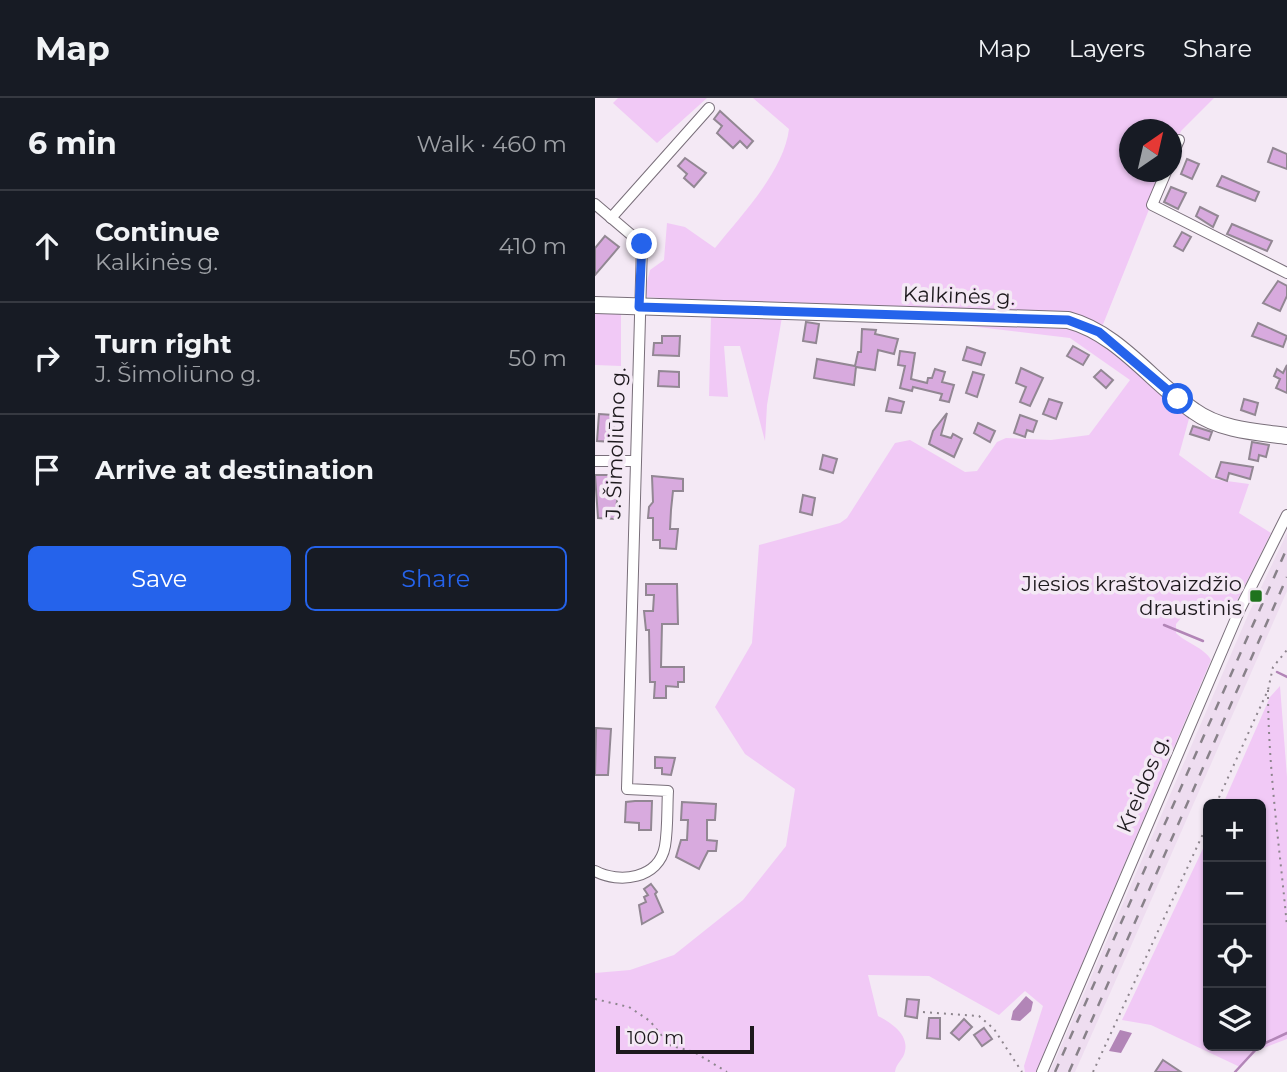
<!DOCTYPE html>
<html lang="en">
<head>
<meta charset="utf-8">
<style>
	body { margin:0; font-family:Montserrat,sans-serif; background:#242831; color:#f1f3f6 }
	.controls { position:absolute; right:21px; bottom:21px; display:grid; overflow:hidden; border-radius:10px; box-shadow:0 2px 5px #0004 }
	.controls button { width:63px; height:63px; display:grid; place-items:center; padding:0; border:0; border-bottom:2px solid #363941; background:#171b24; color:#f1f3f6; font:35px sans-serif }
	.compass { position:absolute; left:524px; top:21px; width:63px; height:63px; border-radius:50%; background:#171b24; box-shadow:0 2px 5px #0004; rotate:34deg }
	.scale { position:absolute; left:21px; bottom:18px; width:138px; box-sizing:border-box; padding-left:7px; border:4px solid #1d191d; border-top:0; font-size:19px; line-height:24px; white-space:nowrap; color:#1d191d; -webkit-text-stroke:5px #f4e9f5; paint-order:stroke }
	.stop { position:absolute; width:21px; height:21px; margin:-16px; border:5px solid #2563eb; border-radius:50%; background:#fff }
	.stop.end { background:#2563eb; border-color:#fff; box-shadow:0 2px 7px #0008 }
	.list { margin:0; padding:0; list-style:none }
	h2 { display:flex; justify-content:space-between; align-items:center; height:91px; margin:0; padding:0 28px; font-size:30px }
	h2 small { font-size:23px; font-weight:400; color:#9ea1a6 }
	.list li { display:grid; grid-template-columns:46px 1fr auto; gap:21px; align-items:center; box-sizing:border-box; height:112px; padding:0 28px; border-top:2px solid #363941 }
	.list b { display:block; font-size:26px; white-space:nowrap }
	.list p { margin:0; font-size:23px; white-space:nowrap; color:#9ea1a6 }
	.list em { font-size:23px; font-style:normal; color:#9ea1a6 }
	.actions { display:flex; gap:14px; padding:21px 28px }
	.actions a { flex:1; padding:16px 0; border:2px solid #2563eb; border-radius:10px; text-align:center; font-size:24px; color:#2563eb }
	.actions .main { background:#2563eb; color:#fff }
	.icon { flex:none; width:38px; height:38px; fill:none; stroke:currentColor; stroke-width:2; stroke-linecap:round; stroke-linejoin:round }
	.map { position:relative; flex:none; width:692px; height:974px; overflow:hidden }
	header { display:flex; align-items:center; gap:42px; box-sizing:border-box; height:98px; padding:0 35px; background:#171b24; border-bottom:2px solid #363941 }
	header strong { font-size:33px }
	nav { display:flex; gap:38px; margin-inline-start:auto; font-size:24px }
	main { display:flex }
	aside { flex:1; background:#171b24 }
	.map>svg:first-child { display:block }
	.built { fill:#eeddf0 }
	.green { fill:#f1c9f6 }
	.water { fill:#b285b7 }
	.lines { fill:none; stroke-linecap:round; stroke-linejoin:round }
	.stream { stroke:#b285b7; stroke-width:2.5 }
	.building { fill:#d8aade; stroke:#928793; stroke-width:2 }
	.minor-casing { stroke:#796f7a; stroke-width:12 }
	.primary-casing { stroke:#796f7a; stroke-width:18 }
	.path { stroke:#8d858d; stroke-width:2; stroke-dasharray:2 5; stroke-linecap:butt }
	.minor { stroke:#fff; stroke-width:10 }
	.primary { stroke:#fff; stroke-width:16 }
	.rail { stroke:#888189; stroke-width:2.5; stroke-dasharray:9 9; stroke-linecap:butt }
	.route { stroke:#2563eb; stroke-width:9 }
	.poi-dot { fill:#1f731d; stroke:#f4e9f5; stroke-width:2.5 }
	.labels { text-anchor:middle; stroke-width:7; stroke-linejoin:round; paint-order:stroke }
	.street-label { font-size:21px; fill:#1d191d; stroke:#f4e9f5 }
	.poi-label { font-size:21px; fill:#1d191d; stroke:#f4e9f5; text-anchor:end }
</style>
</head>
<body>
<header>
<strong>Map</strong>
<nav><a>Map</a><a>Layers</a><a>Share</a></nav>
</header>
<main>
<aside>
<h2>6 min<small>Walk · 460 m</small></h2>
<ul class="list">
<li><svg class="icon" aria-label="ahead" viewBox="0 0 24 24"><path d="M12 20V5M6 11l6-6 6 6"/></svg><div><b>Continue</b><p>Kalkinės g.</p></div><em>410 m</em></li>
<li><svg class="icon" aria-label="right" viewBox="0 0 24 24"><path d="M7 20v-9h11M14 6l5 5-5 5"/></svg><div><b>Turn right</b><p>J. Šimoliūno g.</p></div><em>50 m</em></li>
<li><svg class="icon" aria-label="arrive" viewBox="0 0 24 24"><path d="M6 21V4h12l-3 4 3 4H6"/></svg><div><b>Arrive at destination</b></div></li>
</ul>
<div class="actions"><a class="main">Save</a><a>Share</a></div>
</aside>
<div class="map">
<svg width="692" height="974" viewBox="0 0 692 974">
	<rect width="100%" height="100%" fill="#f4e9f5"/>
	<!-- built -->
	<path class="built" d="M 692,435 L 692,493 L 536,848 L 480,974 L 455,974 L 653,517 Z"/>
	<!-- green -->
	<g class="green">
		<path d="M 23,0 L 112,0 L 62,45 L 18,5 Z"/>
		<path d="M 158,0 L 619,0 L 586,33 L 577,56 L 576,32 L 534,32 L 534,74 L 569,74 L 507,229 L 52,199 L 50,192 L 55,172 L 69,162 L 72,125 L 90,129 L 120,150 C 146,118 189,73 194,31 Z"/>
		<path d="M 0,215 L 26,216 L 26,268 L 0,267 Z"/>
		<path d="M 116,219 L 187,219 L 172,307 L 170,343 L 145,248 L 129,248 L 133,299 L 114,298 Z"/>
		<path d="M 372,222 L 482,230 L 498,236 L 595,317 L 584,357 L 617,381 L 654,386 L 644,415 L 676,435 L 640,507 L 591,514 L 581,526 L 581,535 C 591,545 610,550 616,562 L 441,974 L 430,974 L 429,968 L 448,908 L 430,893 L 404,917 L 334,878 L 273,877 L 283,918 C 295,924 314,936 310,953 C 309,961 301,965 300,974 L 0,974 L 0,875 L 35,872 L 79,857 L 148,802 L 191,748 L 200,691 L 150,656 L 120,609 L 157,545 L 164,447 L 245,425 L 252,420 L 300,345 L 315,342 L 370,374 L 382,373 L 402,344 L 411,340 L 456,342 L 494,337 L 535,282 L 475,240 L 366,227 Z"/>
		<path d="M 685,588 L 692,679 L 692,941 L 663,952 L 645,969 L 556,927 L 527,922 L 613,740 L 613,948 L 666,948 L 666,706 L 628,706 L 675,599 Z"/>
	</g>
	<!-- water -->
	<g class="water">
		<path d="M 431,898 L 438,904 L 436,913 L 425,923 L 416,922 L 418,913 Z"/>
		<path d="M 525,932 L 537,935 L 526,955 L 514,953 Z"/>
	</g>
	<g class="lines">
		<!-- stream -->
		<g class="stream">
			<path d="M 569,527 L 608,543"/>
			<path d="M 682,574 L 692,579"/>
			<path d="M 666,947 L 692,935"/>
			<path d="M 640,974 L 664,948"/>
		</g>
	</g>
	<!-- building -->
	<g class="building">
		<path d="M 125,13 L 158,43 L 152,50 L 145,43 L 138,50 L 122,35 L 127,28 L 119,21 Z"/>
		<path d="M 678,50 L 692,56 L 692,71 L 673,64 Z"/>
		<path d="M 90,60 L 111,75 L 99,89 L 89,80 L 92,76 L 83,68 Z"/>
		<path d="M 592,61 L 604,66 L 597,81 L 586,76 Z"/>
		<path d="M 627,78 L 664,94 L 660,103 L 622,88 Z"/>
		<path d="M 576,89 L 591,95 L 583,111 L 569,104 Z"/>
		<path d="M 605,109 L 623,118 L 618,129 L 601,118 Z"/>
		<path d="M 637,126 L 677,143 L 672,153 L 632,136 Z"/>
		<path d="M 587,134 L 596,139 L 588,153 L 579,148 Z"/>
		<path d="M 10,138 L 24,149 L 0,177 L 0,150 Z"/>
		<path d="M 683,183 L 692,188 L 692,198 L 685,213 L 668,205 Z"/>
		<path d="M 211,224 L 224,226 L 221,245 L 208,243 Z"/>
		<path d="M 663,225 L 692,238 L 688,249 L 657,238 Z"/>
		<path d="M 267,231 L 281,232 L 280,236 L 303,241 L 299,256 L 283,252 L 280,272 L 261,269 L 259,287 L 219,280 L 222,261 L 260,268 L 263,254 L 266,254 Z"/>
		<path d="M 67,238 L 85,238 L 84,258 L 58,257 L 59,245 L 67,245 Z"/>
		<path d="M 478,248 L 494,257 L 488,267 L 472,258 Z"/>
		<path d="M 372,249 L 390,255 L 386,267 L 368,262 Z"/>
		<path d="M 305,253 L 320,255 L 316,281 L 332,285 L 333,280 L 337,280 L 340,271 L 350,274 L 347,284 L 359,287 L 354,304 L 345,302 L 347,296 L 318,289 L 317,293 L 305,290 L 310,268 L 303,267 Z"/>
		<path d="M 692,267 L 692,295 L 681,290 L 685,281 L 679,278 L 682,271 L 688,275 Z"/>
		<path d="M 426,270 L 448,280 L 435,308 L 425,304 L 431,289 L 421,285 Z"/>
		<path d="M 506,272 L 518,282 L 511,290 L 499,279 Z"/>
		<path d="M 64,273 L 84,274 L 84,289 L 63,288 Z"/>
		<path d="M 378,274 L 389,277 L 382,299 L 371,295 Z"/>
		<path d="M 294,300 L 309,304 L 306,315 L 291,313 Z"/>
		<path d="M 454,301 L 467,305 L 461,321 L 448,316 Z"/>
		<path d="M 649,301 L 663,305 L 660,317 L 646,312 Z"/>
		<path d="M 352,315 L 346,337 L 356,340 L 358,336 L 367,341 L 359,359 L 334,346 L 338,333 Z"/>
		<path d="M 4,316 L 18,317 L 20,337 L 26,337 L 26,348 L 18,348 L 18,344 L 2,343 Z"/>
		<path d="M 425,317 L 442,323 L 438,334 L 432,332 L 430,339 L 419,335 Z"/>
		<path d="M 383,325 L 400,333 L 395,344 L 379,335 Z"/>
		<path d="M 598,328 L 617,334 L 614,342 L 595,336 Z"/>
		<path d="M 657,344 L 674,347 L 671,359 L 664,357 L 663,363 L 654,361 Z"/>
		<path d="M 228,357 L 242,361 L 238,375 L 225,371 Z"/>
		<path d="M 626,364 L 658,369 L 655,381 L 634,375 L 632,383 L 621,379 Z"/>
		<path d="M 0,377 L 25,377 L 20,421 L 3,420 Z"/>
		<path d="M 57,378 L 88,381 L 88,393 L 78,393 L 76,412 L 75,431 L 83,431 L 81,451 L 65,450 L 65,442 L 58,442 L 58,420 L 53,420 L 54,409 L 58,404 Z"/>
		<path d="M 208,397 L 220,400 L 217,417 L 205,414 Z"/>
		<path d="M 51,486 L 82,486 L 83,526 L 67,526 L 66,569 L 89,569 L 89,584 L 83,584 L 83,589 L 71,588 L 71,600 L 59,600 L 60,584 L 55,584 L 54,532 L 51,532 L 49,513 L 58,513 L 59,497 L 51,497 Z"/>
		<path d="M 1,630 L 16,631 L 13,677 L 0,677 Z"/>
		<path d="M 60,659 L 80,660 L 76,677 L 67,676 L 67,670 L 60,670 Z"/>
		<path d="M 40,703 L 57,703 L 56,732 L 44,732 L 44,725 L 30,724 L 31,704 Z"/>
		<path d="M 87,704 L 121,706 L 120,722 L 112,722 L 112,742 L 122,743 L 121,753 L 113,753 L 104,771 L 81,759 L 86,742 L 92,742 L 93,722 L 86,722 Z"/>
		<path d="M 56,786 L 62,794 L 60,796 L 68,814 L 47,826 L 44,807 L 51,804 L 49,799 L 53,797 L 49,791 Z"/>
		<path d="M 312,901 L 324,902 L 322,920 L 310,918 Z"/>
		<path d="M 334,920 L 345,920 L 345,941 L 332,940 Z"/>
		<path d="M 369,921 L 377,929 L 364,942 L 356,935 Z"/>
		<path d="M 389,930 L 397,941 L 387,948 L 379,937 Z"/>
		<path d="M 568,962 L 586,974 L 560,974 Z"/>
	</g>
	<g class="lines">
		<defs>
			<g id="minor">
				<path d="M 576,60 L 584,42"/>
				<path d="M 571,74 L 557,107 L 692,175"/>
				<path d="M 0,106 L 47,146 L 32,691 L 73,693 C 72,710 73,730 70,748 C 64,781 24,786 0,773"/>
				<path d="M 16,120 L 114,10"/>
				<path d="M 0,363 L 39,363"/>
				<path d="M 447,974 L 645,511 L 692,417"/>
			</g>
			<path id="primary" d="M 0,207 L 473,222 C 523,235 557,284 599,313 C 625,332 661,334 692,338"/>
		</defs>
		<!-- minor casing -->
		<use href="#minor" class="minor-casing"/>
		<!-- primary casing -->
		<use href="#primary" class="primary-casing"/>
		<!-- path -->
		<g class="path">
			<path d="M 673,592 C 673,672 685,750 692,829"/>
			<path d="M 621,706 L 673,592 L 678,569 L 692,552"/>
			<path d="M 0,901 L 34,909 L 55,923 L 74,947 L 99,954 L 132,974"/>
			<path d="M 328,914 L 384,918 L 399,931 L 427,974"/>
			<path d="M 498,974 L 613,725"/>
		</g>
		<!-- minor -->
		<use href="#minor" class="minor"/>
		<!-- primary -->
		<use href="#primary" class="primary"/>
		<!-- rail -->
		<g class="rail">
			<path d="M 460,974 L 692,450"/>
			<path d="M 474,974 L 692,479"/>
		</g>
	</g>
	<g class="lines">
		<!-- route -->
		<path class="route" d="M 47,146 L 44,209 L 473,222 L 504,234 L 583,301"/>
	</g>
	<!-- markers -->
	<rect class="poi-dot" x="654" y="491" width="14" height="14" rx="3.5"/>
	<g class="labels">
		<!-- street labels -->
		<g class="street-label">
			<text transform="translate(364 198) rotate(2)" y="7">Kalkinės g.</text>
			<text transform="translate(21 345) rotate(-88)" y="7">J. Šimoliūno g.</text>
			<text transform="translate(548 686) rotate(-67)" y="7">Kreidos g.</text>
		</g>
		<!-- poi labels -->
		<g class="poi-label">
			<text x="647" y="493">Jiesios kraštovaizdžio<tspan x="647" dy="24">draustinis</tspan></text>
		</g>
	</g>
</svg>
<div class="controls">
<button>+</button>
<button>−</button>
<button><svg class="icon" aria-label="locate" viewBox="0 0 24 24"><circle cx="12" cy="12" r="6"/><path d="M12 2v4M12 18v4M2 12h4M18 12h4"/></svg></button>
<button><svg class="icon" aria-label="layers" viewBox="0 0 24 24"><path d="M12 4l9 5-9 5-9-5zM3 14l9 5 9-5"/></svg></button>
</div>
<svg class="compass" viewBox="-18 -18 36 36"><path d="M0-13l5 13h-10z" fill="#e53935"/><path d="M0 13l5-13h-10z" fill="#9ea1a6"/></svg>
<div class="scale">100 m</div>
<div class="stop" style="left:583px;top:301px"></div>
<div class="stop end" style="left:47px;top:146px"></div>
</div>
</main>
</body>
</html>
